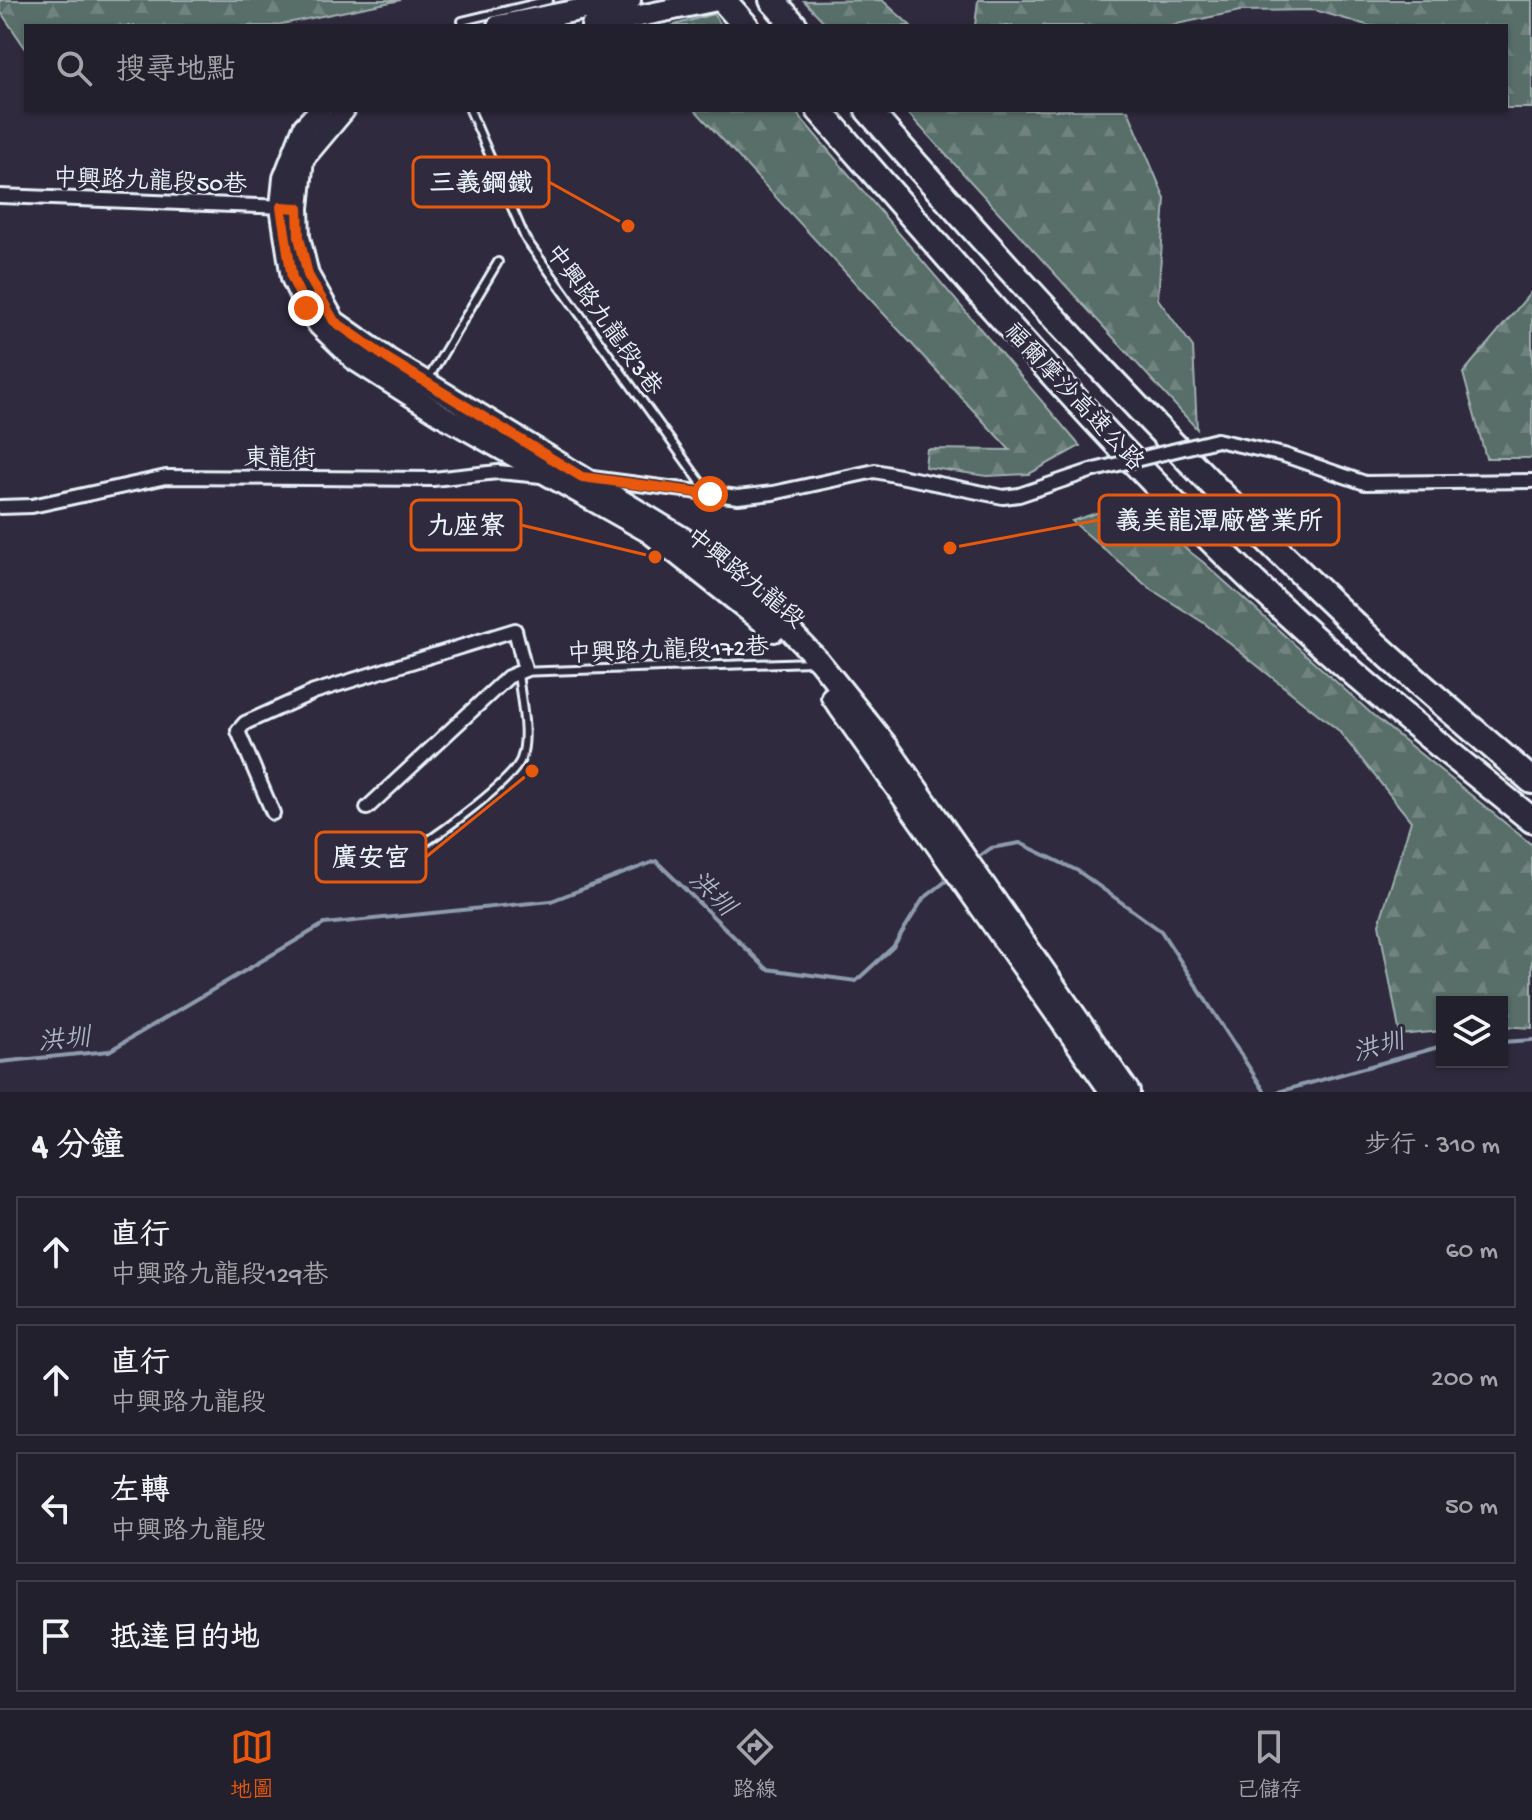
<!DOCTYPE html>
<html lang="zh-TW">
<head>
<meta charset="utf-8">
<style>
	body { margin:0; font-family:"Gochi Hand","LXGW WenKai TC",sans-serif; background:#2f2d3a; color:#f1f3f6 }
	.controls { position:absolute; right:24px; bottom:24px; display:grid; overflow:hidden; border-radius:0px; box-shadow:0 2px 6px #0004 }
	.controls button { width:72px; height:72px; display:grid; place-items:center; padding:0; border:0; border-bottom:2px solid #403e4a; background:#23202e; color:#f1f3f6; font:40px sans-serif }
	.stop { position:absolute; width:24px; height:24px; margin:-18px; border:6px solid #ea580c; border-radius:50%; background:#fff }
	.stop.end { background:#ea580c; border-color:#fff; box-shadow:0 2px 8px #0008 }
	.list { margin:0; padding:0; list-style:none }
	h2 { display:flex; justify-content:space-between; align-items:center; height:104px; margin:0; padding:0 32px; font-size:34px }
	h2 small { font-size:26px; font-weight:400; color:#a3a3aa }
	.list li { display:grid; grid-template-columns:52px 1fr auto; gap:24px; align-items:center; box-sizing:border-box; height:112px; margin:0 16px 16px; padding:0 16px; border:2px solid #403e4a; border-radius:0px }
	.list b { display:block; font-size:30px; white-space:nowrap }
	.list p { margin:0; font-size:26px; white-space:nowrap; color:#a3a3aa }
	.list em { font-size:26px; font-style:normal; color:#a3a3aa }
	.icon { flex:none; width:44px; height:44px; fill:none; stroke:currentColor; stroke-width:2; stroke-linecap:round; stroke-linejoin:round }
	.map { position:relative; flex:none; width:1532px; height:1092px; overflow:hidden }
	.search { position:absolute; background:#23202e; box-shadow:0 2px 6px #0004; left:24px; right:24px; top:24px; height:88px; display:flex; align-items:center; gap:20px; box-sizing:border-box; padding:0 28px; border-radius:0px; color:#a3a3aa; font-size:30px }
	.sheet { height:616px; background:#23202e }
	nav { display:flex; justify-content:space-around; align-items:center; box-sizing:border-box; height:112px; border-top:2px solid #403e4a; background:#23202e; font-size:22px; color:#a3a3aa }
	nav a { display:grid; justify-items:center; gap:4px }
	nav .on { color:#ea580c }
	.map>svg:first-child { display:block }
	.forest { fill:url(#forest-firs); stroke:#a0b0b0; stroke-width:2 }
	.lines { fill:none; stroke-linecap:round; stroke-linejoin:round }
	.stream { stroke:#8d9bad; stroke-width:4 }
	.lane-casing { stroke:#e8f1f8; stroke-width:12 }
	.street-casing { stroke:#e8f1f8; stroke-width:18 }
	.primary-casing { stroke:#e8f1f8; stroke-width:26 }
	.highway-casing { stroke:#e8f1f8; stroke-width:30 }
	.lane { stroke:#2f2a3d; stroke-width:6 }
	.street { stroke:#2f2a3d; stroke-width:12 }
	.primary { stroke:#2f2a3d; stroke-width:20 }
	.highway { stroke:#2f2a3d; stroke-width:24 }
	.street-bridge-casing { stroke:#e8f1f8; stroke-width:18; stroke-linecap:butt }
	.street-bridge { stroke:#2f2a3d; stroke-width:12 }
	.route { stroke:#ea580c; stroke-width:10 }
	.labels { text-anchor:middle; stroke-width:6; stroke-linejoin:round; paint-order:stroke }
	.street-label { font-size:24px; fill:#e8f1f8; stroke:#2f2a3d }
	.water-label { font-size:26px; font-style:italic; fill:#acb7c6; stroke:#2f2a3d }
	.leader { fill:none; stroke:#e8590c; stroke-width:3 }
	.callout-dot { fill:#e8590c; stroke:#2f2a3d; stroke-width:3 }
	.callout { fill:#2f2a3d; stroke:#e8590c; stroke-width:3 }
	.callout-label { font-size:26px; text-anchor:middle; font-weight:bold; fill:#e8f1f8 }
</style>
</head>
<body>
<div class="map">
<svg width="1532" height="1092" viewBox="0 0 1532 1092">
	<defs>
		<pattern id="forest-firs" width="22" height="20" patternUnits="userSpaceOnUse" patternTransform="scale(2)"><rect width="22" height="20" fill="#586e68"/><path d="M5 1l3.5 6h-7zM16 11l3.5 6h-7z" fill="#70837e"/></pattern>
	</defs>
	<rect width="100%" height="100%" fill="#2f2a3d"/>
	<filter id="ink" filterUnits="userSpaceOnUse"><feTurbulence type="fractalNoise" baseFrequency=".0125" numOctaves="2"/><feDisplacementMap in="SourceGraphic" scale="16" xChannelSelector="R" yChannelSelector="G"/><feConvolveMatrix kernelMatrix="1 2 1 2 8 2 1 2 1" color-interpolation-filters="sRGB"/></filter>
	<g filter="url(#ink)">
		<!-- forest -->
		<g class="forest">
			<path d="M 0,0 L 401,0 L 272,26 L 26,26 L 26,49 L 0,11 Z"/>
			<path d="M 882,0 L 911,26 L 828,26 L 804,1 Z"/>
			<path d="M 978,0 L 1532,0 L 1532,108 L 1506,108 L 1506,26 L 1370,26 L 1314,10 L 1240,11 L 1167,26 L 975,26 Z"/>
			<path d="M 713,14 L 722,26 L 671,26 Z"/>
			<path d="M 695,110 L 794,110 L 1080,446 L 1029,474 L 987,476 L 925,467 L 927,449 L 1010,450 Z"/>
			<path d="M 905,110 L 1128,110 L 1165,199 L 1158,299 L 1193,347 L 1197,429 Z"/>
			<path d="M 1532,291 L 1532,458 L 1486,458 L 1463,373 Z"/>
			<path d="M 1127,503 L 1203,562 L 1374,716 L 1532,845 L 1532,1028 L 1502,1026 L 1502,1002 L 1442,1002 L 1442,1031 L 1400,1035 L 1379,924 L 1411,821 L 1338,730 L 1204,623 L 1149,588 L 1072,521 Z"/>
		</g>
		<g class="lines">
			<!-- stream -->
			<g class="stream">
				<path d="M 973,861 L 991,848 L 1020,843 L 1078,871 L 1161,931 L 1265,1092"/>
				<path d="M 1502,1042 L 1532,1040"/>
				<path d="M 0,1062 L 109,1051 L 324,924 L 551,901 L 656,861 L 767,969 L 856,981 L 893,947 L 923,899 L 950,878"/>
				<path d="M 1278,1092 L 1442,1046"/>
			</g>
			<defs>
				<g id="lane">
					<path d="M 463,26 L 462,21 L 549,0"/>
					<path d="M 470,110 L 525,238 L 707,491"/>
					<path d="M 428,379 L 498,262"/>
					<path d="M 417,848 C 439,834 513,781 521,759 C 530,735 520,698 518,672 L 812,662"/>
				</g>
				<g id="street">
					<path d="M 0,196 L 287,207"/>
					<path d="M 1217,440 L 1284,455 L 1365,483 L 1532,481"/>
					<path d="M 592,478 L 738,497 L 773,493 L 875,471 L 1003,497 L 1019,495 L 1090,471"/>
					<path d="M 0,507 L 32,506 L 166,477 L 433,479 L 498,472 L 541,476"/>
					<path d="M 273,813 L 238,731 L 245,723 L 314,692 L 515,630 L 525,670 L 508,677 L 367,808"/>
				</g>
				<g id="primary">
					<path d="M 498,26 L 630,0"/>
					<path d="M 592,26 L 717,0"/>
					<path d="M 320,110 L 304,127 L 284,178 L 281,207 L 292,278 L 306,308 L 320,326 L 355,360 L 443,416 L 649,532 L 774,631"/>
					<path d="M 344,110 L 303,159 L 298,208 L 299,237 L 308,275 L 334,321 L 388,359 L 683,538 L 752,591 L 819,661 L 888,747 L 1129,1092"/>
					<path d="M 832,697 L 1111,1092"/>
				</g>
				<g id="highway">
					<path d="M 723,0 L 746,26"/>
					<path d="M 772,0 L 795,26"/>
					<path d="M 819,110 C 985,300 1151,495 1341,662 C 1403,717 1468,768 1532,820"/>
					<path d="M 868,110 C 1024,288 1183,462 1355,625 C 1412,679 1473,729 1532,781"/>
				</g>
			</defs>
			<!-- lane casing -->
			<use href="#lane" class="lane-casing"/>
			<!-- street casing -->
			<use href="#street" class="street-casing"/>
			<!-- primary casing -->
			<use href="#primary" class="primary-casing"/>
			<!-- highway casing -->
			<use href="#highway" class="highway-casing"/>
			<!-- lane -->
			<use href="#lane" class="lane"/>
			<!-- street -->
			<use href="#street" class="street"/>
			<!-- primary -->
			<use href="#primary" class="primary"/>
			<!-- highway -->
			<use href="#highway" class="highway"/>
			<defs>
				<path id="street-bridge" d="M 1090,471 L 1217,440"/>
			</defs>
			<!-- street-bridge casing -->
			<use href="#street-bridge" class="street-bridge-casing"/>
			<!-- street-bridge -->
			<use href="#street-bridge" class="street-bridge"/>
		</g>
	</g>
	<g class="lines" filter="url(#ink)">
		<!-- route -->
		<path class="route" d="M 306,308 L 292,278 L 281,207 L 298,208 L 299,237 L 308,275 L 334,321 L 388,359 L 582,477 L 710,494"/>
	</g>
	<g class="labels">
		<!-- street labels -->
		<g class="street-label">
			<text transform="translate(150 180) rotate(2)" y="8">中興路九龍段50巷</text>
			<text transform="translate(605 319) rotate(54)" y="8">中興路九龍段3巷</text>
			<text transform="translate(1075 396) rotate(47)" y="8">福爾摩沙高速公路</text>
			<text x="280" y="465">東龍街</text>
			<text transform="translate(746 577) rotate(39)" y="8">中興路九龍段</text>
			<text transform="translate(668 649) rotate(-2)" y="8">中興路九龍段172巷</text>
		</g>
		<!-- water labels -->
		<g class="water-label">
			<text transform="translate(713 892) rotate(44)" y="9">洪圳</text>
			<text transform="translate(64 1038) rotate(-6)" y="9">洪圳</text>
			<text transform="translate(1378 1045) rotate(-16)" y="9">洪圳</text>
		</g>
	</g>
	<!-- callouts -->
	<path class="leader" d="M628 226L549 182M950 548L1099 520M655 557L521 525M532 771L426 857"/>
	<g class="callout-dot">
		<circle cx="628" cy="226" r="8"/>
		<circle cx="950" cy="548" r="8"/>
		<circle cx="655" cy="557" r="8"/>
		<circle cx="532" cy="771" r="8"/>
	</g>
	<g class="callout">
		<rect x="413" y="157" width="136" height="50" rx="8"/>
		<rect x="1099" y="495" width="240" height="50" rx="8"/>
		<rect x="411" y="500" width="110" height="50" rx="8"/>
		<rect x="316" y="832" width="110" height="50" rx="8"/>
	</g>
	<g class="callout-label">
		<text x="481" y="191">三義鋼鐵</text>
		<text x="1219" y="529">義美龍潭廠營業所</text>
		<text x="466" y="534">九座寮</text>
		<text x="371" y="866">廣安宮</text>
	</g>
</svg>
<div class="controls">
<button><svg class="icon" aria-label="layers" viewBox="0 0 24 24"><path d="M12 4l9 5-9 5-9-5zM3 14l9 5 9-5"/></svg></button>
</div>
<div class="stop" style="left:710px;top:494px"></div>
<div class="stop end" style="left:306px;top:308px"></div>
<div class="search"><svg class="icon" aria-label="search" viewBox="0 0 24 24"><circle cx="10" cy="10" r="6"/><path d="M15 15l6 6"/></svg>搜尋地點</div>
</div>
<section class="sheet">
<h2>4 分鐘<small>步行 · 310 m</small></h2>
<ul class="list">
<li><svg class="icon" aria-label="ahead" viewBox="0 0 24 24"><path d="M12 20V5M6 11l6-6 6 6"/></svg><div><b>直行</b><p>中興路九龍段129巷</p></div><em>60 m</em></li>
<li><svg class="icon" aria-label="ahead" viewBox="0 0 24 24"><path d="M12 20V5M6 11l6-6 6 6"/></svg><div><b>直行</b><p>中興路九龍段</p></div><em>200 m</em></li>
<li><svg class="icon" aria-label="left" viewBox="0 0 24 24"><path d="M17 20v-9H6M10 6l-5 5 5 5"/></svg><div><b>左轉</b><p>中興路九龍段</p></div><em>50 m</em></li>
<li><svg class="icon" aria-label="arrive" viewBox="0 0 24 24"><path d="M6 21V4h12l-3 4 3 4H6"/></svg><div><b>抵達目的地</b></div></li>
</ul>
</section>
<nav>
<a class="on"><svg class="icon" aria-label="map" viewBox="0 0 24 24"><path d="M3 6l6-2 6 2 6-2v14l-6 2-6-2-6 2zM9 4v14M15 6v14"/></svg>地圖</a>
<a><svg class="icon" aria-label="directions" viewBox="0 0 24 24"><path d="M12 3l9 9-9 9-9-9zM9 14v-3h6M13 9l2 2-2 2"/></svg>路線</a>
<a><svg class="icon" aria-label="saved" viewBox="0 0 24 24"><path d="M7 4h10v16l-5-4-5 4z"/></svg>已儲存</a>
</nav>
</body>
</html>
